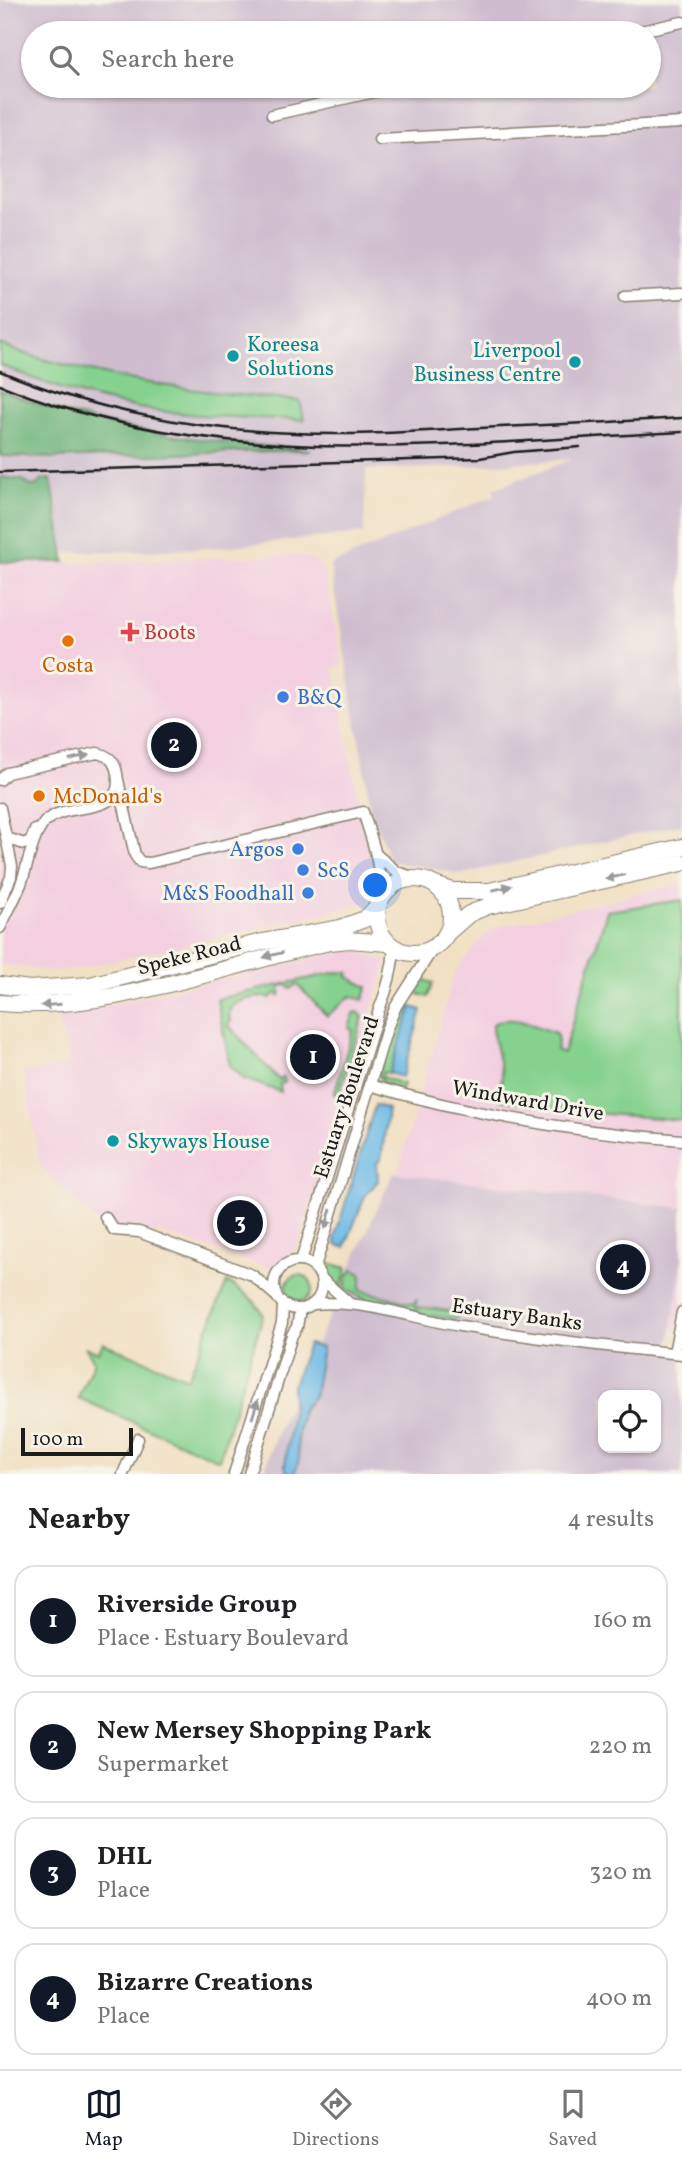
<!DOCTYPE html>
<html lang="en">
<head>
<meta charset="utf-8">
<style>
	body { margin:0; font-family:Vollkorn,serif; background:#f6f6f6; color:#202124 }
	.controls { position:absolute; right:21px; bottom:21px; display:grid; overflow:hidden; border-radius:14px; box-shadow:0 2px 5px #0004 }
	.controls button { width:63px; height:63px; display:grid; place-items:center; padding:0; border:0; border-bottom:2px solid #e0e0e0; background:#fff; color:#202124; font:35px sans-serif }
	.scale { position:absolute; left:21px; bottom:18px; width:112px; box-sizing:border-box; padding-left:7px; border:4px solid #1c1c1c; border-top:0; font-size:19px; line-height:24px; white-space:nowrap; color:#1c1c1c; -webkit-text-stroke:5px #f7f3e8; paint-order:stroke }
	.you { position:absolute; left:376px; top:886px; width:24px; height:24px; margin:-18px; border:5px solid #fff; border-radius:50%; background:#1a73e8; box-shadow:0 0 0 10px #1a73e833 }
	.badge { display:grid; place-items:center; width:46px; height:46px; border-radius:50%; background:#111827; color:#fff; font-size:23px; font-weight:700 }
	.pin { position:absolute; translate:-50% -50%; border:4px solid #fff; box-shadow:0 2px 7px #0006 }
	.list { margin:0; padding:0; list-style:none }
	h2 { display:flex; justify-content:space-between; align-items:center; height:91px; margin:0; padding:0 28px; font-size:30px }
	h2 small { font-size:23px; font-weight:400; color:#757577 }
	.list li { display:grid; grid-template-columns:46px 1fr auto; gap:21px; align-items:center; box-sizing:border-box; height:112px; margin:0 14px 14px; padding:0 14px; border:2px solid #e0e0e0; border-radius:21px }
	.list b { display:block; font-size:26px; white-space:nowrap }
	.list p { margin:0; font-size:23px; white-space:nowrap; color:#757577 }
	.list em { font-size:23px; font-style:normal; color:#757577 }
	.icon { flex:none; width:38px; height:38px; fill:none; stroke:currentColor; stroke-width:2; stroke-linecap:round; stroke-linejoin:round }
	.map { position:relative; flex:none; width:682px; height:1474px; overflow:hidden }
	.search { position:absolute; background:#fff; box-shadow:0 2px 5px #0004; left:21px; right:21px; top:21px; height:77px; display:flex; align-items:center; gap:18px; box-sizing:border-box; padding:0 24px; border-radius:38px; color:#757577; font-size:26px }
	.sheet { height:595px; background:#fff }
	nav { display:flex; justify-content:space-around; align-items:center; box-sizing:border-box; height:98px; border-top:2px solid #e0e0e0; background:#fff; font-size:19px; color:#757577 }
	nav a { display:grid; justify-items:center; gap:4px }
	nav .on { color:#111827 }
	.map>svg:first-child { display:block }
	.built { fill:#f3cfe0 }
	.industrial { fill:#cfbdcf; fill-rule:evenodd }
	.green { fill:#85d18e; stroke:#507655; stroke-width:2 }
	.forest { fill:#6cb379; stroke:#44684a; stroke-width:2 }
	.water { fill:#6cb9e6; stroke:#446a81; stroke-width:2 }
	.lines { fill:none; stroke-linecap:round; stroke-linejoin:round }
	.minor-casing { stroke:#867e70; stroke-width:13 }
	.highway-casing { stroke:#867e70; stroke-width:18 }
	.minor { stroke:#fff; stroke-width:10 }
	.highway { stroke:#fff; stroke-width:16 }
	.rail { stroke:#1c1c1c; stroke-width:2.5 }
	.oneway { fill:#999 }
	.culture-dot { fill:#0f9aa8; stroke:#f7f3e8; stroke-width:2.5 }
	.health-dot { fill:#e0444e; stroke:#f7f3e8; stroke-width:2.5 }
	.food-dot { fill:#e8710a; stroke:#f7f3e8; stroke-width:2.5 }
	.shop-dot { fill:#3f7fe0; stroke:#f7f3e8; stroke-width:2.5 }
	.labels { text-anchor:middle; stroke-width:6; stroke-linejoin:round; paint-order:stroke }
	.culture-label { font-size:21px; fill:#0d838f; stroke:#f7f3e8; text-anchor:start }
	.health-label { font-size:21px; fill:#be3a42; stroke:#f7f3e8; text-anchor:start }
	.food-label { font-size:21px; fill:#c56008; stroke:#f7f3e8 }
	.shop-label { font-size:21px; fill:#366cbe; stroke:#f7f3e8; text-anchor:start }
	.street-label { font-size:21px; fill:#1c1c1c; stroke:#f7f3e8 }
</style>
</head>
<body>
<div class="map">
<svg width="682" height="1474" viewBox="0 0 682 1474">
	<rect width="100%" height="100%" fill="#f7f3e8"/>
	<filter id="ink" filterUnits="userSpaceOnUse"><feTurbulence type="fractalNoise" baseFrequency=".0143" numOctaves="2"/><feDisplacementMap in="SourceGraphic" scale="14" xChannelSelector="R" yChannelSelector="G"/><feConvolveMatrix kernelMatrix="1 2 1 2 8 2 1 2 1" color-interpolation-filters="sRGB"/></filter>
	<filter id="wash" filterUnits="userSpaceOnUse"><feTurbulence type="fractalNoise" baseFrequency=".00686" numOctaves="4" result="noise"/><feDisplacementMap in="SourceGraphic" scale="28" xChannelSelector="R" yChannelSelector="G"/><feGaussianBlur stdDeviation="1.57" result="paint"/><feColorMatrix in="noise" values="0 0 0 0 0 0 0 0 0 0 0 0 0 0 0 0 0 1.4 0 .05"/><feComposite in="paint" operator="in"/></filter>
	<g filter="url(#wash)">
		<rect width="100%" height="100%" fill="#f1e0c3"/>
		<!-- built -->
		<g class="built">
			<path d="M 300,555 L 314,560 L 324,570 L 343,666 L 334,668 L 362,823 L 376,879 L 368,903 L 78,969 L 47,971 L 0,964 L 0,562 L 86,562 Z"/>
			<path d="M 682,883 L 682,1329 L 568,1319 L 369,1272 L 455,971 L 490,929 Z"/>
			<path d="M 352,949 L 387,962 L 296,1251 L 271,1268 L 157,1232 L 150,1242 L 109,1234 L 40,1166 L 24,1072 L 56,1067 L 70,1060 L 57,1017 Z"/>
		</g>
		<!-- industrial -->
		<g class="industrial">
			<path d="M 0,0 L 682,0 L 682,824 L 462,874 L 390,861 L 371,811 L 330,565 L 495,495 L 493,489 L 573,459 L 455,467 L 366,470 L 364,533 L 223,547 L 147,551 L 64,552 L 51,479 L 31,486 L 23,480 L 0,477 L 0,456 L 52,458 L 310,450 L 192,440 L 123,428 L 0,390 L 0,365 L 18,373 L 187,390 L 129,381 L 24,355 L 0,344 ZM 33,33 L 649,33 L 649,86 L 33,86 Z"/>
			<path d="M 393,1173 L 682,1208 L 682,1264 L 669,1346 L 682,1348 L 682,1474 L 264,1474 L 274,1439 ZM 603,1395 L 656,1395 L 656,1448 L 603,1448 Z"/>
		</g>
		<!-- green -->
		<g class="green">
			<path d="M 0,344 C 26,356 53,362 82,369 C 154,387 226,394 300,401 L 304,420 C 246,417 185,417 128,406 C 84,397 41,383 0,365 Z"/>
			<path d="M 682,900 L 682,1120 L 591,1113 L 500,1100 L 502,1075 L 492,1030 L 493,1024 C 510,1012 538,1028 556,1033 L 558,1041 L 556,1050 L 563,1053 L 607,911 Z"/>
			<path d="M 337,972 L 349,973 L 348,977 L 368,987 L 363,1000 L 351,996 L 327,1016 L 297,984 L 291,989 L 287,985 L 281,986 L 279,990 L 281,993 L 279,996 L 276,993 L 270,998 C 259,994 240,1000 231,1007 L 229,1017 L 231,1021 L 228,1025 L 279,1080 L 283,1077 L 284,1083 L 280,1084 L 281,1092 L 244,1079 L 230,1066 L 217,999 Z"/>
			<path d="M 422,979 L 433,983 L 428,997 L 413,992 Z"/>
			<path d="M 404,1005 L 412,1007 L 389,1073 L 383,1072 L 382,1077 L 403,1084 L 401,1090 L 384,1084 L 378,1075 L 392,1031 Z"/>
			<path d="M 358,1012 L 363,1017 L 339,1095 L 334,1094 L 353,1030 L 349,1028 L 354,1013 Z"/>
			<path d="M 321,1261 L 347,1268 L 341,1288 L 326,1276 Z"/>
			<path d="M 353,1270 L 362,1274 L 360,1290 L 413,1304 L 417,1299 L 414,1312 L 367,1300 L 345,1289 L 348,1274 Z"/>
			<circle cx="299" cy="1288" r="13"/>
			<path d="M 227,1282 C 242,1291 256,1299 263,1315 L 219,1460 L 78,1398 L 94,1361 L 85,1347 L 98,1352 L 103,1343 L 188,1378 Z"/>
			<path d="M 462,1304 L 461,1314 L 455,1319 L 417,1313 L 418,1307 L 458,1312 Z"/>
		</g>
		<!-- forest -->
		<g class="forest">
			<path d="M 0,390 C 103,432 202,441 311,450 L 52,458 L 0,456 Z"/>
			<path d="M 0,477 L 23,480 L 31,486 L 37,485 L 42,480 L 51,479 L 65,562 L 0,562 Z"/>
		</g>
		<!-- water -->
		<g class="water">
			<path d="M 412,1007 L 422,1010 L 402,1077 L 389,1073 Z"/>
			<path d="M 375,1105 L 388,1109 L 381,1160 L 377,1162 L 378,1181 L 365,1196 L 345,1247 L 336,1245 L 335,1237 Z"/>
			<path d="M 308,1344 L 322,1348 L 314,1396 L 302,1410 L 297,1438 L 299,1459 L 295,1472 L 288,1474 L 285,1466 L 292,1412 L 292,1387 Z"/>
		</g>
	</g>
	<g filter="url(#ink)">
		<g class="lines">
			<defs>
				<g id="minor">
					<path d="M 631,33 L 682,22"/>
					<path d="M 272,115 L 401,86"/>
					<path d="M 379,139 L 682,123"/>
					<path d="M 625,296 L 682,293"/>
					<path d="M 0,780 L 7,773 L 97,753 C 107,755 113,759 116,769 C 130,821 65,798 44,823 C 32,838 28,865 21,884 C 15,899 7,913 0,928"/>
					<path d="M 118,780 L 135,855 L 140,862 L 149,863 L 363,812 C 373,842 382,869 380,901"/>
					<path d="M 0,808 L 12,866 L 11,877 L 0,903"/>
					<path d="M 7,838 L 24,844 L 31,840 L 35,830"/>
					<path d="M 377,855 L 397,872 L 422,880"/>
					<path d="M 369,1085 C 472,1115 575,1132 682,1140"/>
					<path d="M 105,1217 L 114,1230 L 139,1232 L 252,1275 L 275,1295"/>
					<circle cx="298" cy="1285" r="24"/>
					<path d="M 301,1261 L 379,1010 C 388,988 393,970 394,947"/>
					<path d="M 315,1267 L 387,1028 L 396,1006 L 434,947"/>
					<path d="M 322,1279 L 348,1302"/>
					<path d="M 313,1304 C 362,1299 412,1318 460,1326 C 534,1338 608,1347 682,1354"/>
					<path d="M 674,1353 L 682,1312"/>
					<path d="M 123,1474 L 138,1439"/>
					<path d="M 234,1474 L 282,1323 L 283,1305"/>
					<path d="M 249,1474 L 292,1335 L 297,1327 L 300,1310"/>
				</g>
				<g id="highway">
					<circle cx="414" cy="916" r="37"/>
					<path d="M 435,885 L 453,891 L 489,891 L 682,847"/>
					<path d="M 446,934 L 469,914 L 488,906 L 682,863"/>
					<path d="M 0,985 L 29,989 L 90,985 L 262,942 L 340,928 L 365,919 L 378,906"/>
					<path d="M 0,1003 C 109,1013 224,965 330,942 L 349,940 L 388,943"/>
				</g>
			</defs>
			<!-- minor casing -->
			<use href="#minor" class="minor-casing"/>
			<!-- highway casing -->
			<use href="#highway" class="highway-casing"/>
			<!-- minor -->
			<use href="#minor" class="minor"/>
			<!-- highway -->
			<use href="#highway" class="highway"/>
			<!-- rail -->
			<g class="rail">
				<path d="M 0,371 C 92,410 195,430 295,433 C 357,436 419,431 480,428 C 548,425 615,422 682,418"/>
				<path d="M 0,385 C 217,475 454,443 682,432"/>
				<path d="M 0,472 L 480,458 L 514,452 L 580,447"/>
			</g>
		</g>
		<!-- one-way arrows -->
		<defs><path id="oneway-solid" d="M-6-.8H1V-3.2L6.5 0L1 3.2V.8H-6Z" transform="scale(1.75)"/></defs>
		<g class="oneway">
			<use href="#oneway-solid" transform="translate(79 757) rotate(-13)"/>
			<use href="#oneway-solid" transform="translate(615 877) rotate(167)"/>
			<use href="#oneway-solid" transform="translate(502 888) rotate(-13)"/>
			<use href="#oneway-solid" transform="translate(273 955) rotate(165)"/>
			<use href="#oneway-solid" transform="translate(51 1005) rotate(176)"/>
			<use href="#oneway-solid" transform="translate(328 1219) rotate(107)"/>
			<use href="#oneway-solid" transform="translate(255 1409) rotate(-73)"/>
		</g>
	</g>
	<!-- markers -->
	<g class="culture-dot">
		<circle cx="233" cy="356" r="7"/>
		<circle cx="575" cy="362" r="7"/>
		<circle cx="113" cy="1141" r="7"/>
	</g>
	<path class="health-dot" d="M126.5 621.5h7v7h7v7h-7v7h-7v-7h-7v-7h7z"/>
	<g class="food-dot">
		<circle cx="68" cy="641" r="7"/>
		<circle cx="39" cy="796" r="7"/>
	</g>
	<g class="shop-dot">
		<circle cx="283" cy="697" r="7"/>
		<circle cx="298" cy="849" r="7"/>
		<circle cx="303" cy="870" r="7"/>
		<circle cx="308" cy="893" r="7"/>
	</g>
	<g class="labels">
		<!-- culture labels -->
		<g class="culture-label">
			<text x="247" y="351">Koreesa<tspan x="247" dy="24">Solutions</tspan></text>
			<text x="561" y="357" text-anchor="end">Liverpool<tspan x="561" dy="24">Business Centre</tspan></text>
			<text x="127" y="1148">Skyways House</text>
		</g>
		<!-- health labels -->
		<g class="health-label">
			<text x="144" y="639">Boots</text>
		</g>
		<!-- food labels -->
		<g class="food-label">
			<text x="68" y="672">Costa</text>
			<text x="53" y="803" text-anchor="start">McDonald's</text>
		</g>
		<!-- shop labels -->
		<g class="shop-label">
			<text x="297" y="704">B&amp;Q</text>
			<text x="284" y="856" text-anchor="end">Argos</text>
			<text x="317" y="877">ScS</text>
			<text x="294" y="900" text-anchor="end">M&amp;S Foodhall</text>
		</g>
		<!-- street labels -->
		<g class="street-label">
			<text transform="translate(189 955) rotate(-14)" y="7">Speke Road</text>
			<text transform="translate(346 1097) rotate(-72)" y="7">Estuary Boulevard</text>
			<text transform="translate(528 1100) rotate(10)" y="7">Windward Drive</text>
			<text transform="translate(517 1314) rotate(8)" y="7">Estuary Banks</text>
		</g>
	</g>
</svg>
<div class="controls">
<button><svg class="icon" aria-label="locate" viewBox="0 0 24 24"><circle cx="12" cy="12" r="6"/><path d="M12 2v4M12 18v4M2 12h4M18 12h4"/></svg></button>
</div>
<div class="scale">100 m</div>
<div class="you"></div>
<div class="pin badge" style="left:313px;top:1057px">1</div>
<div class="pin badge" style="left:174px;top:745px">2</div>
<div class="pin badge" style="left:240px;top:1223px">3</div>
<div class="pin badge" style="left:623px;top:1267px">4</div>
<div class="search"><svg class="icon" aria-label="search" viewBox="0 0 24 24"><circle cx="10" cy="10" r="6"/><path d="M15 15l6 6"/></svg>Search here</div>
</div>
<section class="sheet">
<h2>Nearby<small>4 results</small></h2>
<ul class="list">
<li><span class="badge">1</span><div><b>Riverside Group</b><p>Place · Estuary Boulevard</p></div><em>160 m</em></li>
<li><span class="badge">2</span><div><b>New Mersey Shopping Park</b><p>Supermarket</p></div><em>220 m</em></li>
<li><span class="badge">3</span><div><b>DHL</b><p>Place</p></div><em>320 m</em></li>
<li><span class="badge">4</span><div><b>Bizarre Creations</b><p>Place</p></div><em>400 m</em></li>
</ul>
</section>
<nav>
<a class="on"><svg class="icon" aria-label="map" viewBox="0 0 24 24"><path d="M3 6l6-2 6 2 6-2v14l-6 2-6-2-6 2zM9 4v14M15 6v14"/></svg>Map</a>
<a><svg class="icon" aria-label="directions" viewBox="0 0 24 24"><path d="M12 3l9 9-9 9-9-9zM9 14v-3h6M13 9l2 2-2 2"/></svg>Directions</a>
<a><svg class="icon" aria-label="saved" viewBox="0 0 24 24"><path d="M7 4h10v16l-5-4-5 4z"/></svg>Saved</a>
</nav>
</body>
</html>
